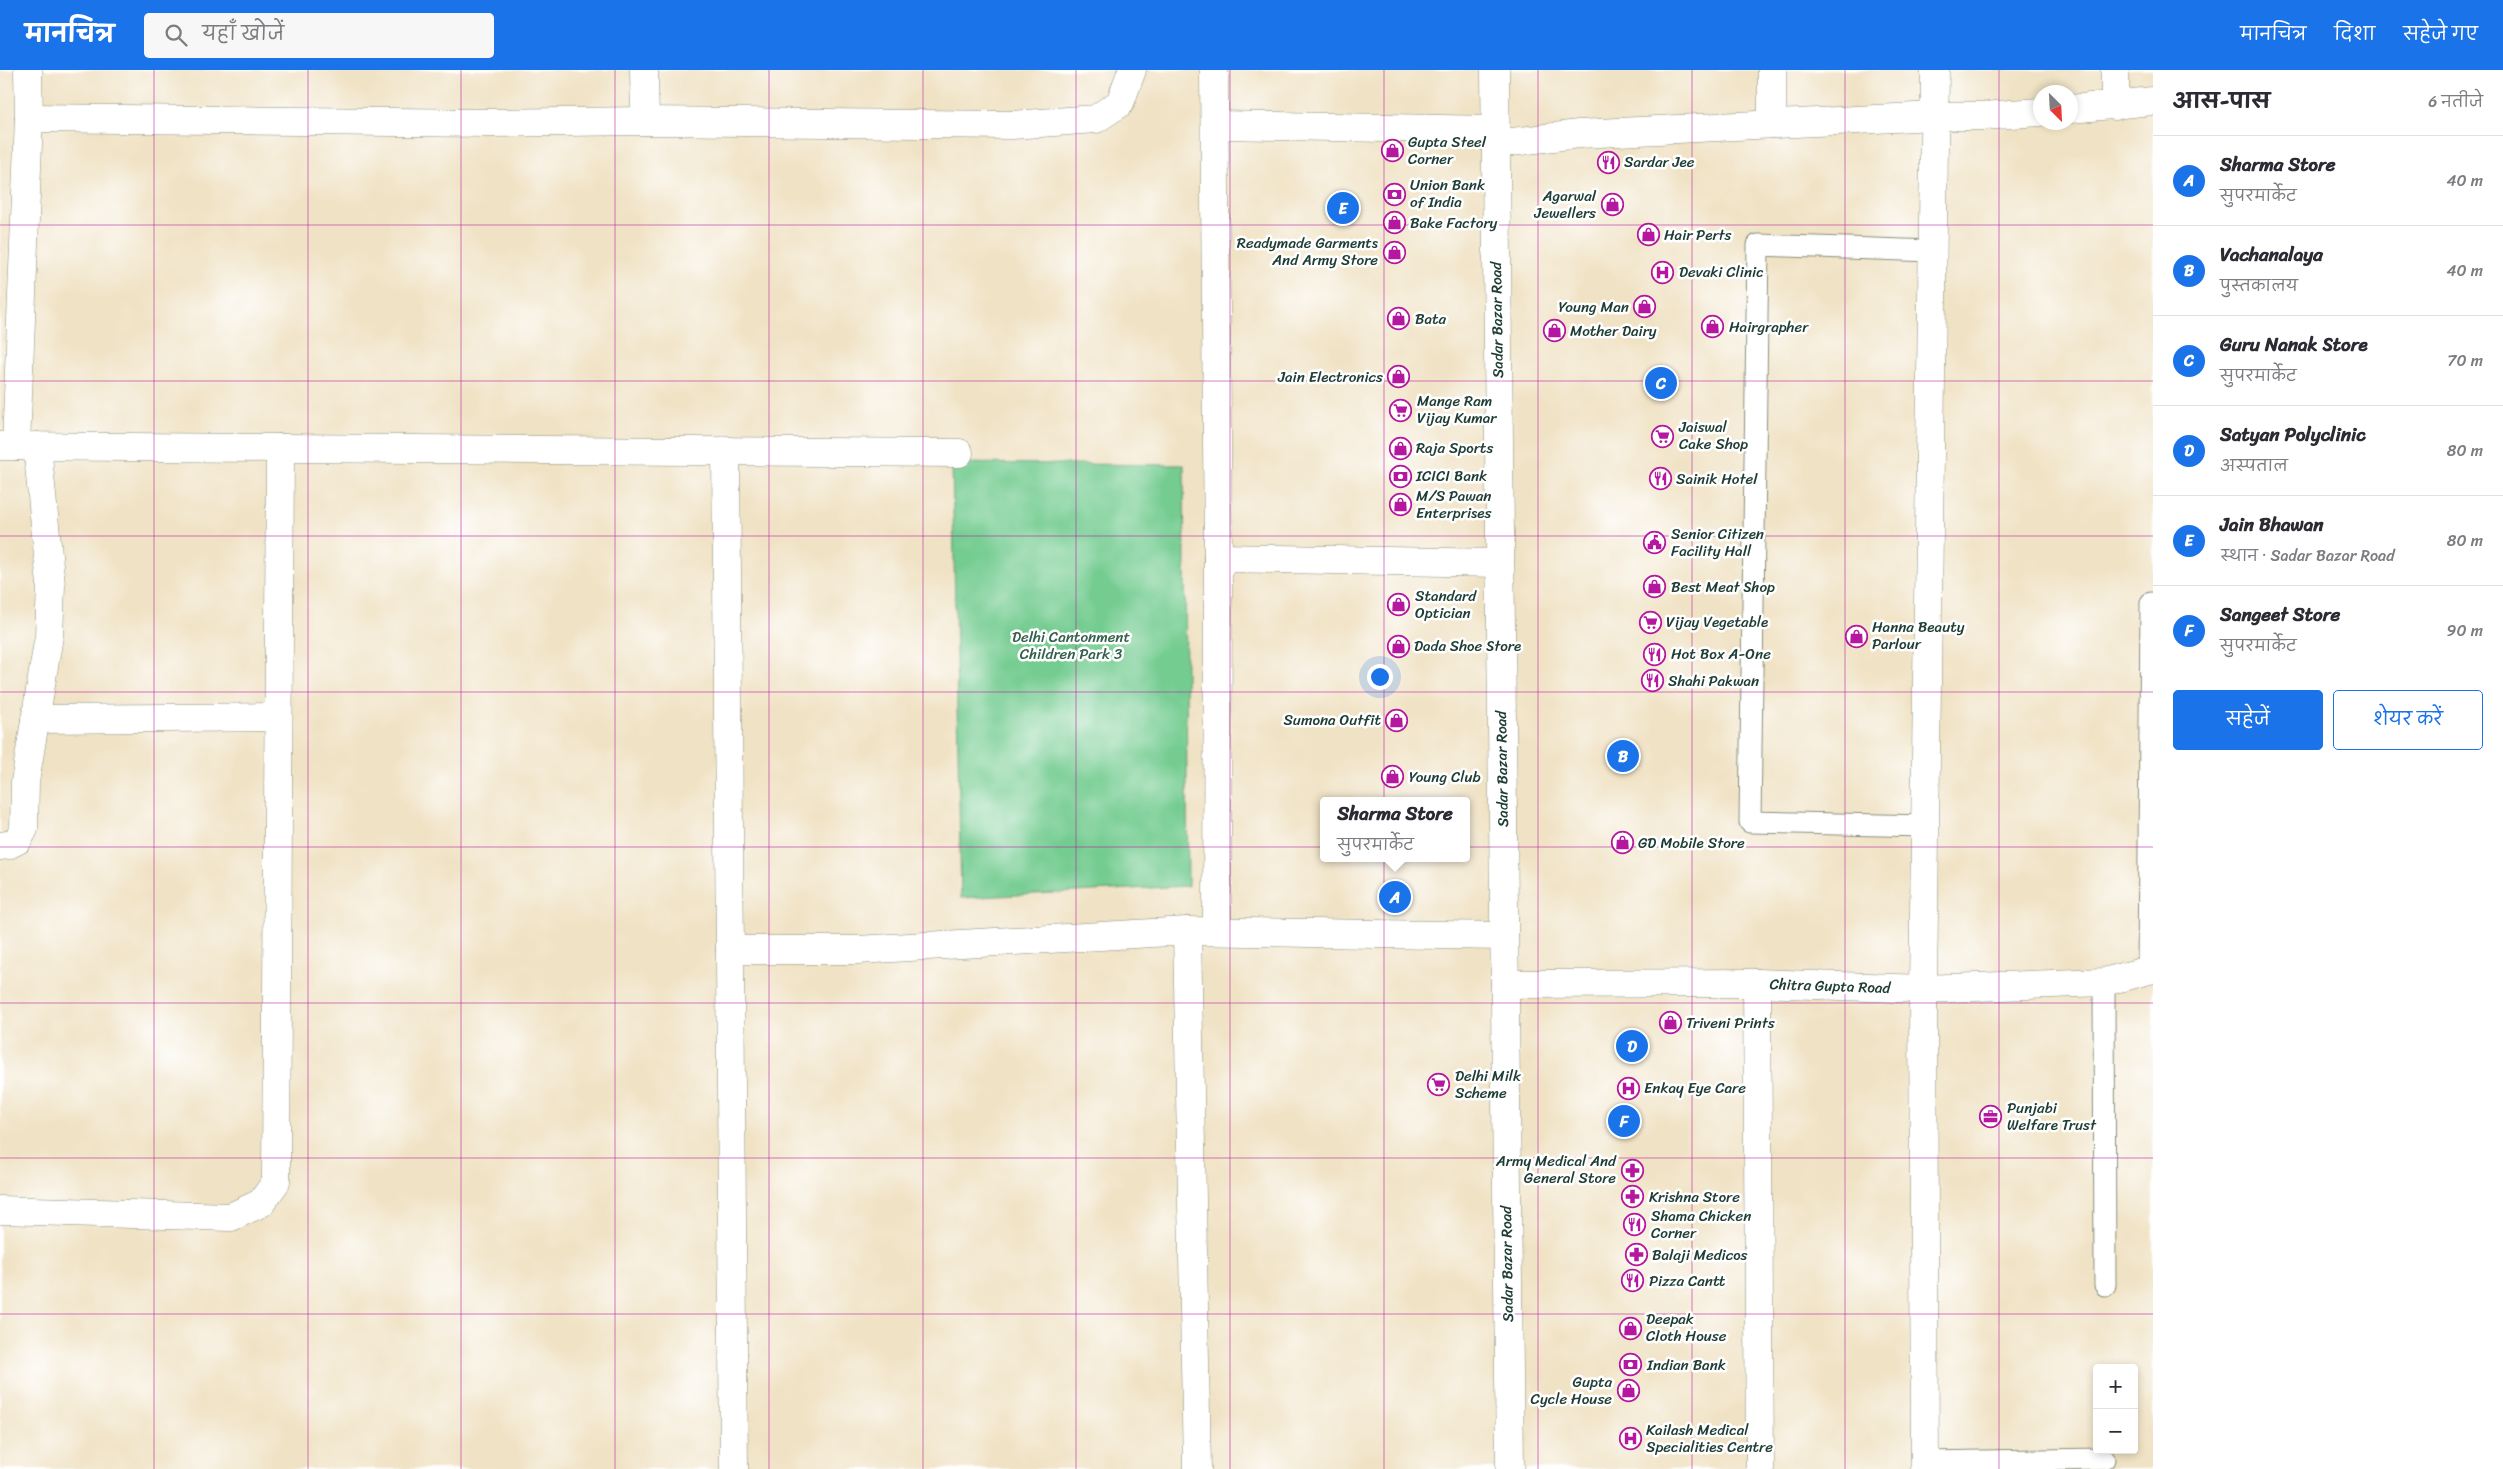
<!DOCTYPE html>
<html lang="hi">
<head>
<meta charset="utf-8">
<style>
	body { margin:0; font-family:Sriracha,"Playpen Sans Deva",sans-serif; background:#f7f7f7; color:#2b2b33 }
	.controls { position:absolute; right:15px; bottom:15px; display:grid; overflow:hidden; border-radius:5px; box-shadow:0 2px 8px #0003 }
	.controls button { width:45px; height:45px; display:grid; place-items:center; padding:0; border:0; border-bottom:1px solid #e1e1e2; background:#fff; color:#2b2b33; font:25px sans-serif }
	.compass { position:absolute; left:2033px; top:15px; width:45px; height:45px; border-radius:50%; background:#fff; box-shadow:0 2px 8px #0003; rotate:156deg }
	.you { position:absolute; left:1379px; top:606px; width:18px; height:18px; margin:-12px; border:4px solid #fff; border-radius:50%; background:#1a73e8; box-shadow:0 0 0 8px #1a73e833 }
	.badge { display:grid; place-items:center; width:32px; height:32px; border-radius:50%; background:#1a73e8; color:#fff; font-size:16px; font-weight:700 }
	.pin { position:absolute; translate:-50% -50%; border:2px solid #fff; box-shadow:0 1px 5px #0006 }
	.popup { position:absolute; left:1320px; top:727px; width:150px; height:65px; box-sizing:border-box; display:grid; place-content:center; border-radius:5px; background:#fff; filter:drop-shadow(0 1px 4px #0005); font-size:16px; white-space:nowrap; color:#7c7c81 }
	.popup b { font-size:19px; color:#2b2b33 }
	.popup::after { content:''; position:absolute; left:50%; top:100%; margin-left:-10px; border:10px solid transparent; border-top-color:#fff }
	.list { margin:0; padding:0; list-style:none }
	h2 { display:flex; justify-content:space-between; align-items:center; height:65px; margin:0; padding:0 20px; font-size:21px }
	h2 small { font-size:16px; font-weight:400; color:#7c7c81 }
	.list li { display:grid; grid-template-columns:32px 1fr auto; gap:15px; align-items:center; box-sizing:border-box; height:90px; padding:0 20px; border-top:1px solid #e1e1e2 }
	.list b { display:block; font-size:19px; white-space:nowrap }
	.list p { margin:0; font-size:16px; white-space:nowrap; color:#7c7c81 }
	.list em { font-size:16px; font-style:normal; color:#7c7c81 }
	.actions { display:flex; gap:10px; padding:15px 20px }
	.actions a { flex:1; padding:11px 0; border:1px solid #1a73e8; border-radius:5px; text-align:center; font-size:18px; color:#1a73e8 }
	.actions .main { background:#1a73e8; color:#fff }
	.icon { flex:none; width:28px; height:28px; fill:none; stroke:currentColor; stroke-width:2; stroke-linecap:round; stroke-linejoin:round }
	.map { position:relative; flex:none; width:2153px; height:1399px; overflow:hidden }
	header { display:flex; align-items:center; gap:30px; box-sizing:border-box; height:70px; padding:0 25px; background:#1a73e8; color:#fff }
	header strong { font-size:24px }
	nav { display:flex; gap:28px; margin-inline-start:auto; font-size:18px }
	.search { width:350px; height:45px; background:#f7f7f7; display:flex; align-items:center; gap:12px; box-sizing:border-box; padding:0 18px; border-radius:5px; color:#7c7c81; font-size:19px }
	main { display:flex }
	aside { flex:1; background:#fff }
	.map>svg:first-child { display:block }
	.green { fill:#75cc91; stroke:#4a8462 }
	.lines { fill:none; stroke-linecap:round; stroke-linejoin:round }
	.service-casing { stroke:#88907c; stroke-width:23 }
	.minor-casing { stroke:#88907c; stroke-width:29 }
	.tertiary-casing { stroke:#88907c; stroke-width:29 }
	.service { stroke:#fff; stroke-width:21 }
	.minor { stroke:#fff; stroke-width:28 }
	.tertiary { stroke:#fff; stroke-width:28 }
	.grid { fill:none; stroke:#b5179e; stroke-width:1; stroke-opacity:0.55 }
	.labels { text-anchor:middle; stroke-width:5; stroke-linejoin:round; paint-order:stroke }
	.poi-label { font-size:15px; fill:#1f3d34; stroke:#fff; text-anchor:start }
	.street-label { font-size:15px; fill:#1f3d34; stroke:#fff }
	.park-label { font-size:15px; fill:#34614b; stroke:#fff }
</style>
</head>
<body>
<header>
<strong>मानचित्र</strong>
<div class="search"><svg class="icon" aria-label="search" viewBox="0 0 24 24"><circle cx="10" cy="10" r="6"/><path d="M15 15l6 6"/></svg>यहाँ खोजें</div>
<nav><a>मानचित्र</a><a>दिशा</a><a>सहेजे गए</a></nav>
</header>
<main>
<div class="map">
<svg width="2153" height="1399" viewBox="0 0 2153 1399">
	<rect width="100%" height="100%" fill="#fff"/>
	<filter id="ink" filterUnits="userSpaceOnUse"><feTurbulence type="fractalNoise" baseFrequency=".02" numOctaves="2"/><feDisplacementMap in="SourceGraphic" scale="10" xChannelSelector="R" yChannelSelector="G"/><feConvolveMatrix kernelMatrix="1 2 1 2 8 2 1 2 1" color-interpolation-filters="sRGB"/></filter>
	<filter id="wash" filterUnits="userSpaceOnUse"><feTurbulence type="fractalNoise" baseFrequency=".0096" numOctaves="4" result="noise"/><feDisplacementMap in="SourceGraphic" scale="20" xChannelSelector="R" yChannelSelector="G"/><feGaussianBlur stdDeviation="1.12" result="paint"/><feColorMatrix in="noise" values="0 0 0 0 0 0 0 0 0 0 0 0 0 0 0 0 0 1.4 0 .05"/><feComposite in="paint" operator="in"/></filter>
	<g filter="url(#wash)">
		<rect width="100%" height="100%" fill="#f0e2c4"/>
		<!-- green -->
		<path class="green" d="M 952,393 L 1184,395 L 1188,816 L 961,828 Z"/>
	</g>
	<g filter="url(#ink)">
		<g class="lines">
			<defs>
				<g id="service">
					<path d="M 1925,756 L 1750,752 L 1758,175 L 1933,181"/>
					<path d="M 2148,901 L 2151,533"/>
					<path d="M 2104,912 L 2105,1215"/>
					<path d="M 1925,1392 L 2104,1389"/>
				</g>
				<g id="minor">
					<path d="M 644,0 L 645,51"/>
					<path d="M 1214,0 L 1218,488 L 1217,861"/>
					<path d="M 2115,0 L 2115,36"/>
					<path d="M 2070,39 L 2153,31"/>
					<path d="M 29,48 L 489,53 L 645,51 L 1012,55 L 1096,49 L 1120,33 L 1132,0"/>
					<path d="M 1772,54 L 1772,0"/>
					<path d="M 1216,55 L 1495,60"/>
					<path d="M 1495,74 L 1579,64 L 1935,46 L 1982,46 L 2040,42"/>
					<path d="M 0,376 L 959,383"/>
					<path d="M 16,376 L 29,48 L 28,0"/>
					<path d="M 726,380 L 734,1399"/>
					<path d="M 1218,488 L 1500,493"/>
					<path d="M 35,649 L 278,647"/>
					<path d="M 0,776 L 8,775 L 18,770 L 24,759 L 25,712 L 49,566 L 51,515 L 37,376"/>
					<path d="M 1187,861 L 1197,1399"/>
					<path d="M 730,880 L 857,880 L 1187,861 L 1504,866"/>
					<path d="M 1757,913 L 1760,1399"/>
					<path d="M 1505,914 L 1757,913 L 1923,919 L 2104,912 L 2153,899"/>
					<path d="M 0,1140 L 231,1147 L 261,1133 L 276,1112 L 280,378"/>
					<path d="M 1925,1399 L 1923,919 L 1935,0"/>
				</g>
				<path id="tertiary" d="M 1495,0 L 1510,1399"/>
			</defs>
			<!-- service casing -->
			<use href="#service" class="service-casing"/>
			<!-- minor casing -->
			<use href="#minor" class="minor-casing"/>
			<!-- tertiary casing -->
			<use href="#tertiary" class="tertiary-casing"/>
			<!-- service -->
			<use href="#service" class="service"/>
			<!-- minor -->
			<use href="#minor" class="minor"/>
			<!-- tertiary -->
			<use href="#tertiary" class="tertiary"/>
		</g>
	</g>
	<!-- grid -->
	<path class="grid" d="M 154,0 L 154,1399M 308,0 L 308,1399M 461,0 L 461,1399M 615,0 L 615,1399M 769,0 L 769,1399M 923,0 L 923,1399M 1076,0 L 1076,1399M 1230,0 L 1230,1399M 1384,0 L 1384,1399M 1538,0 L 1538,1399M 1692,0 L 1692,1399M 1845,0 L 1845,1399M 1999,0 L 1999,1399M 0,155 L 2153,155M 0,311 L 2153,311M 0,466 L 2153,466M 0,622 L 2153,622M 0,777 L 2153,777M 0,933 L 2153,933M 0,1088 L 2153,1088M 0,1244 L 2153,1244"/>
	<!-- icons -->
	<defs>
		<symbol id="shop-ring" viewBox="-11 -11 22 22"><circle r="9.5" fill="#fff" stroke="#b5179e" stroke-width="1.5"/><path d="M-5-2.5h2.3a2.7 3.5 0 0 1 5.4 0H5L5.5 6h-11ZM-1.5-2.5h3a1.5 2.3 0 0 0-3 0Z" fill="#b5179e"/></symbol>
		<symbol id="restaurant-ring" viewBox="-11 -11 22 22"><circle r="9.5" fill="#fff" stroke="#b5179e" stroke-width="1.5"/><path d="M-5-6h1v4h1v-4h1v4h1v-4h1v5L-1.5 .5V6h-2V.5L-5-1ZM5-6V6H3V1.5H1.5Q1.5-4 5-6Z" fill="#b5179e"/></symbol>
		<symbol id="bank-ring" viewBox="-11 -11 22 22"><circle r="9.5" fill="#fff" stroke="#b5179e" stroke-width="1.5"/><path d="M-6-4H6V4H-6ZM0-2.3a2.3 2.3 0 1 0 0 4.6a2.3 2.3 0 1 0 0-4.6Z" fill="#b5179e"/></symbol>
		<symbol id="hospital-ring" viewBox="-11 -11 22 22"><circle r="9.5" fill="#fff" stroke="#b5179e" stroke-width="1.5"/><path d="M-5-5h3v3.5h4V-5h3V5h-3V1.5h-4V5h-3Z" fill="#b5179e"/></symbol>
		<symbol id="supermarket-ring" viewBox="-11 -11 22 22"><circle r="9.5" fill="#fff" stroke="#b5179e" stroke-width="1.5"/><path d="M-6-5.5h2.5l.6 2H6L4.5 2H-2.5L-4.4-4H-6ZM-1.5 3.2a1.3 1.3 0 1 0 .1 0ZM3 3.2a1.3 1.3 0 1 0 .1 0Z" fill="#b5179e"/></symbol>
		<symbol id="civic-ring" viewBox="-11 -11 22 22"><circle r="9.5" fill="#fff" stroke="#b5179e" stroke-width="1.5"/><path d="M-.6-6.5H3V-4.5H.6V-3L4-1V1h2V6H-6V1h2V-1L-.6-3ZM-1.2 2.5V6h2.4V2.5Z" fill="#b5179e"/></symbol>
		<symbol id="office-ring" viewBox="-11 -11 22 22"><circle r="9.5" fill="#fff" stroke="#b5179e" stroke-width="1.5"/><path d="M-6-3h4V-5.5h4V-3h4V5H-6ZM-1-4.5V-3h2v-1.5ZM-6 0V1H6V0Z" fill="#b5179e"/></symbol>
		<symbol id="pharmacy-ring" viewBox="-11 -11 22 22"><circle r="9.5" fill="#fff" stroke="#b5179e" stroke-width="1.5"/><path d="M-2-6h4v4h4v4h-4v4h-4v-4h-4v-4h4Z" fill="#b5179e"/></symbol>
	</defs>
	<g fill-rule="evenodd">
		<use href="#shop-ring" x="1380" y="68" width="25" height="25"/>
		<use href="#restaurant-ring" x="1596" y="80" width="25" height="25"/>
		<use href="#bank-ring" x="1382" y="112" width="25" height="25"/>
		<use href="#shop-ring" x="1600" y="122" width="25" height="25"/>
		<use href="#shop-ring" x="1382" y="140" width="25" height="25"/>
		<use href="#shop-ring" x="1636" y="152" width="25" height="25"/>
		<use href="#shop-ring" x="1382" y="170" width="25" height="25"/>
		<use href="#hospital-ring" x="1650" y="190" width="25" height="25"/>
		<use href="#shop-ring" x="1632" y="224" width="25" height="25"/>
		<use href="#shop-ring" x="1386" y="236" width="25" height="25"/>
		<use href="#shop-ring" x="1700" y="244" width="25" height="25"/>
		<use href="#shop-ring" x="1542" y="248" width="25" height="25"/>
		<use href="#shop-ring" x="1386" y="294" width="25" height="25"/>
		<use href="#supermarket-ring" x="1388" y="328" width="25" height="25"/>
		<use href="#supermarket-ring" x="1650" y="354" width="25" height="25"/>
		<use href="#shop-ring" x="1388" y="366" width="25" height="25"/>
		<use href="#bank-ring" x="1388" y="394" width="25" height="25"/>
		<use href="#restaurant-ring" x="1648" y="396" width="25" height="25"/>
		<use href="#shop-ring" x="1388" y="422" width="25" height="25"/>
		<use href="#civic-ring" x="1642" y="460" width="25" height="25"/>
		<use href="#shop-ring" x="1642" y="504" width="25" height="25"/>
		<use href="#shop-ring" x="1386" y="522" width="25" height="25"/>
		<use href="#supermarket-ring" x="1638" y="540" width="25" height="25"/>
		<use href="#shop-ring" x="1844" y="554" width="25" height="25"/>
		<use href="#shop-ring" x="1386" y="564" width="25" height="25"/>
		<use href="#restaurant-ring" x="1642" y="572" width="25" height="25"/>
		<use href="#restaurant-ring" x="1640" y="598" width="25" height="25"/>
		<use href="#shop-ring" x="1384" y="638" width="25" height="25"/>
		<use href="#shop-ring" x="1380" y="694" width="25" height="25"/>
		<use href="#shop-ring" x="1610" y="760" width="25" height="25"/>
		<use href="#shop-ring" x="1658" y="940" width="25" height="25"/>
		<use href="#supermarket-ring" x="1426" y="1002" width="25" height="25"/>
		<use href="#hospital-ring" x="1616" y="1006" width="25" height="25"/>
		<use href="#office-ring" x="1978" y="1034" width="25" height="25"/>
		<use href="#pharmacy-ring" x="1620" y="1088" width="25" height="25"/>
		<use href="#pharmacy-ring" x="1620" y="1114" width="25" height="25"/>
		<use href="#restaurant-ring" x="1622" y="1142" width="25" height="25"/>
		<use href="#pharmacy-ring" x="1624" y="1172" width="25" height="25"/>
		<use href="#restaurant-ring" x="1620" y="1198" width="25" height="25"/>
		<use href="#shop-ring" x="1618" y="1246" width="25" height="25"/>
		<use href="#bank-ring" x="1618" y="1282" width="25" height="25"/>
		<use href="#shop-ring" x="1616" y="1308" width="25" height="25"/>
		<use href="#hospital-ring" x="1618" y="1356" width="25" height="25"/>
	</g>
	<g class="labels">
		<!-- poi labels -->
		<g class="poi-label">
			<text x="1408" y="77">Gupta Steel<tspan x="1408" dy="17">Corner</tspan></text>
			<text x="1624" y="97">Sardar Jee</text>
			<text x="1410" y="120">Union Bank<tspan x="1410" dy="17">of India</tspan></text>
			<text x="1596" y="131" text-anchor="end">Agarwal<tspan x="1596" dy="17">Jewellers</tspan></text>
			<text x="1410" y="158">Bake Factory</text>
			<text x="1664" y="170">Hair Perts</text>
			<text x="1378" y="178" text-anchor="end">Readymade Garments<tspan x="1378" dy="17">And Army Store</tspan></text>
			<text x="1679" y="207">Devaki Clinic</text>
			<text x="1629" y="242" text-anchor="end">Young Man</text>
			<text x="1415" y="254">Bata</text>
			<text x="1729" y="262">Hairgrapher</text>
			<text x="1570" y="266">Mother Dairy</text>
			<text x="1383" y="312" text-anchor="end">Jain Electronics</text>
			<text x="1417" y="336">Mange Ram<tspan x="1417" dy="17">Vijay Kumar</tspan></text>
			<text x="1679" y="362">Jaiswal<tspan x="1679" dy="17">Cake Shop</tspan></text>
			<text x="1416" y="383">Raja Sports</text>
			<text x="1416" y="411">ICICI Bank</text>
			<text x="1676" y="414">Sainik Hotel</text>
			<text x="1416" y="431">M/S Pawan<tspan x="1416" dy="17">Enterprises</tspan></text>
			<text x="1671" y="469">Senior Citizen<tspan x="1671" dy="17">Facility Hall</tspan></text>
			<text x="1671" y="522">Best Meat Shop</text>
			<text x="1415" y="531">Standard<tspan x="1415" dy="17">Optician</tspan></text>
			<text x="1666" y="557">Vijay Vegetable</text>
			<text x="1872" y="562">Hanna Beauty<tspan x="1872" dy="17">Parlour</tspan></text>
			<text x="1414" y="581">Dada Shoe Store</text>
			<text x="1671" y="589">Hot Box A-One</text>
			<text x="1668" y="616">Shahi Pakwan</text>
			<text x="1381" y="655" text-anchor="end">Sumona Outfit</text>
			<text x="1409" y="712">Young Club</text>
			<text x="1638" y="778">GD Mobile Store</text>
			<text x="1686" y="958">Triveni Prints</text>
			<text x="1455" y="1011">Delhi Milk<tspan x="1455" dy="17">Scheme</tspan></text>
			<text x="1644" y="1023">Enkay Eye Care</text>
			<text x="2007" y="1043">Punjabi<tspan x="2007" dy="17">Welfare Trust</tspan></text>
			<text x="1616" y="1096" text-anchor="end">Army Medical And<tspan x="1616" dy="17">General Store</tspan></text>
			<text x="1649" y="1132">Krishna Store</text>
			<text x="1651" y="1151">Shama Chicken<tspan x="1651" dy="17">Corner</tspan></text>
			<text x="1652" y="1190">Balaji Medicos</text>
			<text x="1649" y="1216">Pizza Cantt</text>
			<text x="1646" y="1254">Deepak<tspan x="1646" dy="17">Cloth House</tspan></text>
			<text x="1647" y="1300">Indian Bank</text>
			<text x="1612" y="1317" text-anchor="end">Gupta<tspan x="1612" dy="17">Cycle House</tspan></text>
			<text x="1646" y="1365">Kailash Medical<tspan x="1646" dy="17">Specialities Centre</tspan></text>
		</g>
		<!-- street labels -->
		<g class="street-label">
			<text transform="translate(1497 250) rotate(-91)" y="5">Sadar Bazar Road</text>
			<text transform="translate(1502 699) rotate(-91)" y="5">Sadar Bazar Road</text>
			<text transform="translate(1830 916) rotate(2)" y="5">Chitra Gupta Road</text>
			<text transform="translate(1507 1194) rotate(-91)" y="5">Sadar Bazar Road</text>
		</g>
		<!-- park labels -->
		<g class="park-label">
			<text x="1071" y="572">Delhi Cantonment<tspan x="1071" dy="17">Children Park 3</tspan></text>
		</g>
	</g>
</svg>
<div class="controls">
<button>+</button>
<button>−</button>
</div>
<svg class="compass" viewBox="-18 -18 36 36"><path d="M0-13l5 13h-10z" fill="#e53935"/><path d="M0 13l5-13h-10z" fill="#7c7c81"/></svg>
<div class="you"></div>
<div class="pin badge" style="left:1395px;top:827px">A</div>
<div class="popup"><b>Sharma Store</b>सुपरमार्केट</div>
<div class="pin badge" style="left:1623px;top:686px">B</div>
<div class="pin badge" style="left:1661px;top:313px">C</div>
<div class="pin badge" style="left:1632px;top:976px">D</div>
<div class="pin badge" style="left:1343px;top:138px">E</div>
<div class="pin badge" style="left:1624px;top:1051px">F</div>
</div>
<aside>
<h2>आस-पास<small>6 नतीजे</small></h2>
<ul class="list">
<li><span class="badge">A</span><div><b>Sharma Store</b><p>सुपरमार्केट</p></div><em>40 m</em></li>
<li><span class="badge">B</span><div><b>Vachanalaya</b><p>पुस्तकालय</p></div><em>40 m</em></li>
<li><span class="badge">C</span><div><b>Guru Nanak Store</b><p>सुपरमार्केट</p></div><em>70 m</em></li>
<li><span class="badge">D</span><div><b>Satyan Polyclinic</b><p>अस्पताल</p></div><em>80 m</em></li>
<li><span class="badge">E</span><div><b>Jain Bhawan</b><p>स्थान · Sadar Bazar Road</p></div><em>80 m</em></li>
<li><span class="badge">F</span><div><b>Sangeet Store</b><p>सुपरमार्केट</p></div><em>90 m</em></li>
</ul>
<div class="actions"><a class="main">सहेजें</a><a>शेयर करें</a></div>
</aside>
</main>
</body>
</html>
